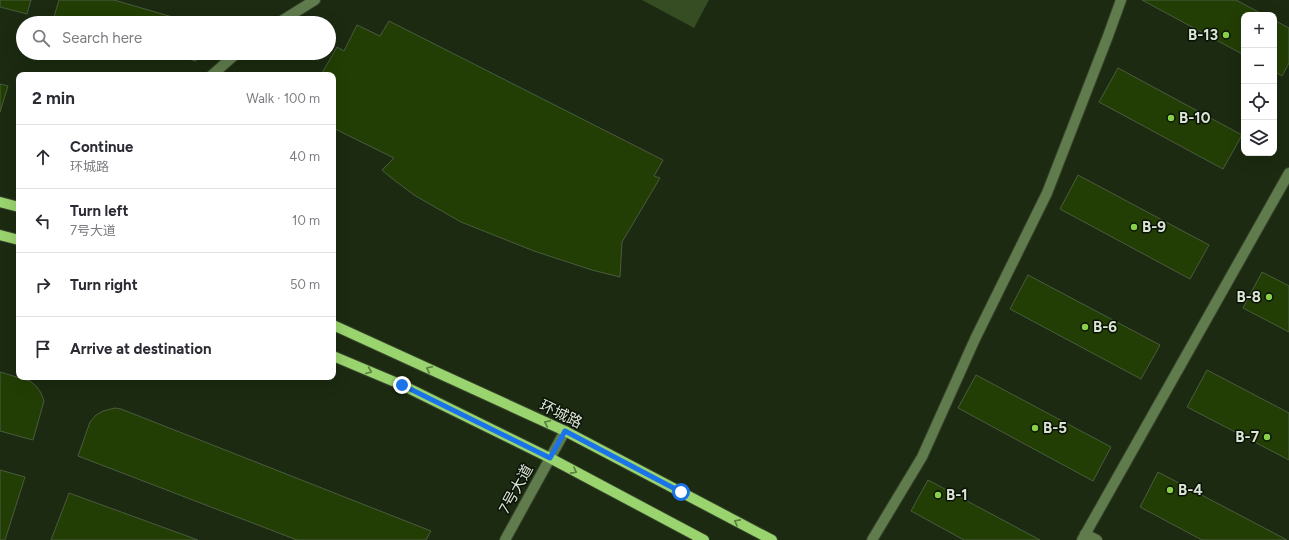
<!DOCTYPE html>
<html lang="en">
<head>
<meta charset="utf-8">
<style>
	body { margin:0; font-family:Figtree,"Noto Sans SC",sans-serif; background:#f7f7f7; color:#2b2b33 }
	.controls { position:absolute; right:12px; top:12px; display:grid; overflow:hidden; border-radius:8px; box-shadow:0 4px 16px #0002 }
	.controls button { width:36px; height:36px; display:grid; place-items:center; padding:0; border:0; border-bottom:1px solid #e1e1e2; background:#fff; color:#2b2b33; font:20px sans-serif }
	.stop { position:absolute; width:12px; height:12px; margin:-9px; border:3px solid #1a73e8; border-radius:50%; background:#fff }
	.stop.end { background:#1a73e8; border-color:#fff; box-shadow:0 1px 4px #0008 }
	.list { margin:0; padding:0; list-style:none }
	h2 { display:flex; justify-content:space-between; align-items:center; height:52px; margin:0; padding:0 16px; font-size:17px }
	h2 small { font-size:13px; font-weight:400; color:#7c7c81 }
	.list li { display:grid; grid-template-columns:26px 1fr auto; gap:12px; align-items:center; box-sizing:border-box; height:64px; padding:0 16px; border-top:1px solid #e1e1e2 }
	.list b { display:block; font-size:15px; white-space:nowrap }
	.list p { margin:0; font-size:13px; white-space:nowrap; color:#7c7c81 }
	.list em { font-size:13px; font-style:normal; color:#7c7c81 }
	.icon { flex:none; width:22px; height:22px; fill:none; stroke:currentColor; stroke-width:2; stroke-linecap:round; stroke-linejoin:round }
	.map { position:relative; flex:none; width:1289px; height:540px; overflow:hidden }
	.search { position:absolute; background:#fff; box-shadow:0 4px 16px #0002; left:16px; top:16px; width:320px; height:44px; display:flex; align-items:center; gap:10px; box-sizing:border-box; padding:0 14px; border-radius:22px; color:#7c7c81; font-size:15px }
	.panel { position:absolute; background:#fff; box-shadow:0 4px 16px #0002; left:16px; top:72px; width:320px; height:308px; border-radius:8px }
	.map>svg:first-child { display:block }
	.green { fill:#364d24 }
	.building { fill:#223e04; stroke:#4a5b3f }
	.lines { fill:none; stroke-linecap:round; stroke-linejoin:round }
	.minor-casing { stroke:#36442c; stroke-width:12 }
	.major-casing { stroke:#36442c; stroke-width:12 }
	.minor { stroke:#607c4d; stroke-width:10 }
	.major { stroke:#9ad46e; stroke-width:10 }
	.oneway { stroke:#597c3f }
	.route { stroke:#1a73e8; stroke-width:5 }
	.poi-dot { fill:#88cf4a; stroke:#0a1106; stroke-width:1.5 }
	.labels { text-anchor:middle; stroke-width:3; stroke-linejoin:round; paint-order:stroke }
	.poi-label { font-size:15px; font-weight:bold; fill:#dbe5d5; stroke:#0a1106; text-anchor:start }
	.street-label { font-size:15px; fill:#dbe5d5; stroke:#0a1106 }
</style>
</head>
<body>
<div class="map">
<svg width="1289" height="540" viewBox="0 0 1289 540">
	<rect width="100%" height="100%" fill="#1b2a10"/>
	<!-- green -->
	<path class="green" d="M 642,0 L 709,0 L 694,28 Z"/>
	<!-- building -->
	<g class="building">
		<path d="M 0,0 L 31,0 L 27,14 L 0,7 Z"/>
		<path d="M 59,0 L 114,0 L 193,23 L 62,23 L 53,20 Z"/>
		<path d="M 1142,0 L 1236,0 L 1264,15 L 1244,15 L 1244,55 Z"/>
		<path d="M 1274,20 L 1289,28 L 1289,63 L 1282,76 L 1274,71 Z"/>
		<path d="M 389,21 L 663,160 L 654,176 L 660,178 L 622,242 L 620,277 L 592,270 L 534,251 L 461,222 L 414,195 L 389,176 L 382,170 L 394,158 L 333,128 L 333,75 L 321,75 L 337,47 L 344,51 L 357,25 L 380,36 Z"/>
		<path d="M 166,53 L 198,53 L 196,61 Z"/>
		<path d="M 1118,68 L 1242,135 L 1223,169 L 1099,102 Z"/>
		<path d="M 0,84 L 8,86 L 0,112 Z"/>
		<path d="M 1078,175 L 1209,245 L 1190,279 L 1060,209 Z"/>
		<path d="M 1262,272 L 1289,286 L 1289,332 L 1243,308 Z"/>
		<path d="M 1028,275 L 1160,345 L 1141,379 L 1010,309 Z"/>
		<path d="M 1207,370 L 1289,413 L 1289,460 L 1187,407 Z"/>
		<path d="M 0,372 L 30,381 L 37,387 L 41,393 L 44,401 L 33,440 L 0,431 Z"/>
		<path d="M 976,375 L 1111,447 L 1093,481 L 958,408 Z"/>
		<path d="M 115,408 L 121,409 L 431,531 L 426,540 L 297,540 L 78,456 L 90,422 L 96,415 L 103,411 Z"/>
		<path d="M 0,470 L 25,477 L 5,540 L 0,540 Z"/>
		<path d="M 1158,472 L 1287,540 L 1202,540 L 1140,507 Z"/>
		<path d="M 928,480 L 1040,540 L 964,540 L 911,511 Z"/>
		<path d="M 69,493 L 198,540 L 51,540 Z"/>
	</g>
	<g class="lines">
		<defs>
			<g id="minor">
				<path d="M 278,23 L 315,0"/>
				<path d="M 212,75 L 237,53"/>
				<path d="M 1085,534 L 1097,540"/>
				<path d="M 505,540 L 565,431"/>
				<path d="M 872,540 L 922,457 L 975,339 L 1047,193 L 1108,36 L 1121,0"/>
				<path d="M 1082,540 L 1289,173"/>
			</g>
			<g id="major">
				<path d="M 0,202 L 19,207"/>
				<path d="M 0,235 L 19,240"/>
				<path d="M 333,325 L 565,431 L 772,540"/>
				<path d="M 333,356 L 402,385 L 550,458 L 704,540"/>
			</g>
		</defs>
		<!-- minor casing -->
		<use href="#minor" class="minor-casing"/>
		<!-- major casing -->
		<use href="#major" class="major-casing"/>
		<!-- minor -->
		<use href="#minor" class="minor"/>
		<!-- major -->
		<use href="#major" class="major"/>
	</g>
	<!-- one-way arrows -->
	<defs><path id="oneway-chevron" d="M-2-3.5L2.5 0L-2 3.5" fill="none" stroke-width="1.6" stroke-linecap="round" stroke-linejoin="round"/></defs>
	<g class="oneway">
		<use href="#oneway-chevron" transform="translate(429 369) rotate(-155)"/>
		<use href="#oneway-chevron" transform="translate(369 371) rotate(23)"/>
		<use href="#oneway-chevron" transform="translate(547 423) rotate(-155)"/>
		<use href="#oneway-chevron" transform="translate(574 471) rotate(28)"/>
		<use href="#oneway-chevron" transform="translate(737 522) rotate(-152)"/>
	</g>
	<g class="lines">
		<!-- route -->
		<path class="route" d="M 402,385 L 550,458 L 565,431 L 681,492"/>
	</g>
	<!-- markers -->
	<g class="poi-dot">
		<circle cx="1226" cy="35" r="4"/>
		<circle cx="1171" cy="118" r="4"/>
		<circle cx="1134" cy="227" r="4"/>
		<circle cx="1269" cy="297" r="4"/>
		<circle cx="1085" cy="327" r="4"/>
		<circle cx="1035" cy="428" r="4"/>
		<circle cx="1267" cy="437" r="4"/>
		<circle cx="1170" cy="490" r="4"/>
		<circle cx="938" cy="495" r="4"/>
	</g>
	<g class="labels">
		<!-- poi labels -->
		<g class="poi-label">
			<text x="1218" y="40" text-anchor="end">B-13</text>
			<text x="1179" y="123">B-10</text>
			<text x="1142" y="232">B-9</text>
			<text x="1261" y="302" text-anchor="end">B-8</text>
			<text x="1093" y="332">B-6</text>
			<text x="1043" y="433">B-5</text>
			<text x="1259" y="442" text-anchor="end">B-7</text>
			<text x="1178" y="495">B-4</text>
			<text x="946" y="500">B-1</text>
		</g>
		<!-- street labels -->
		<g class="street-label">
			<text transform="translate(561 414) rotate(26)" y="5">环城路</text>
			<text transform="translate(516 489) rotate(-61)" y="5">7号大道</text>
		</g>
	</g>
</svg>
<div class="controls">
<button>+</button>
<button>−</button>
<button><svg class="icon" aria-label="locate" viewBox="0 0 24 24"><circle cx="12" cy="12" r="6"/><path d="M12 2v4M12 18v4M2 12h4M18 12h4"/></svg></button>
<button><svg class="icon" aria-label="layers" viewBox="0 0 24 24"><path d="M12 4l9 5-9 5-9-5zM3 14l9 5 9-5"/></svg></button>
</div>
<div class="stop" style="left:681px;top:492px"></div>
<div class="stop end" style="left:402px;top:385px"></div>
<div class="search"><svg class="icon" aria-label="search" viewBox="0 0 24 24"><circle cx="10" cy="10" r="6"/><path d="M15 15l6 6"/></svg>Search here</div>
<section class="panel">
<h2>2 min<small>Walk · 100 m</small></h2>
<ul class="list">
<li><svg class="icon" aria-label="ahead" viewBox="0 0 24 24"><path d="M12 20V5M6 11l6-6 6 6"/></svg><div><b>Continue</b><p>环城路</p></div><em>40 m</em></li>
<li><svg class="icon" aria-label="left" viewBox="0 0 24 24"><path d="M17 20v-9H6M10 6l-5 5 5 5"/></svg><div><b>Turn left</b><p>7号大道</p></div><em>10 m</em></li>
<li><svg class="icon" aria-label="right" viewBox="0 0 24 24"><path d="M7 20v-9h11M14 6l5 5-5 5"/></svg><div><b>Turn right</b></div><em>50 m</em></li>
<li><svg class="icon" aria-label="arrive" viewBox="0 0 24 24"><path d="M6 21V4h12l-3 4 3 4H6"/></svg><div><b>Arrive at destination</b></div></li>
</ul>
</section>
</div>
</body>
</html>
